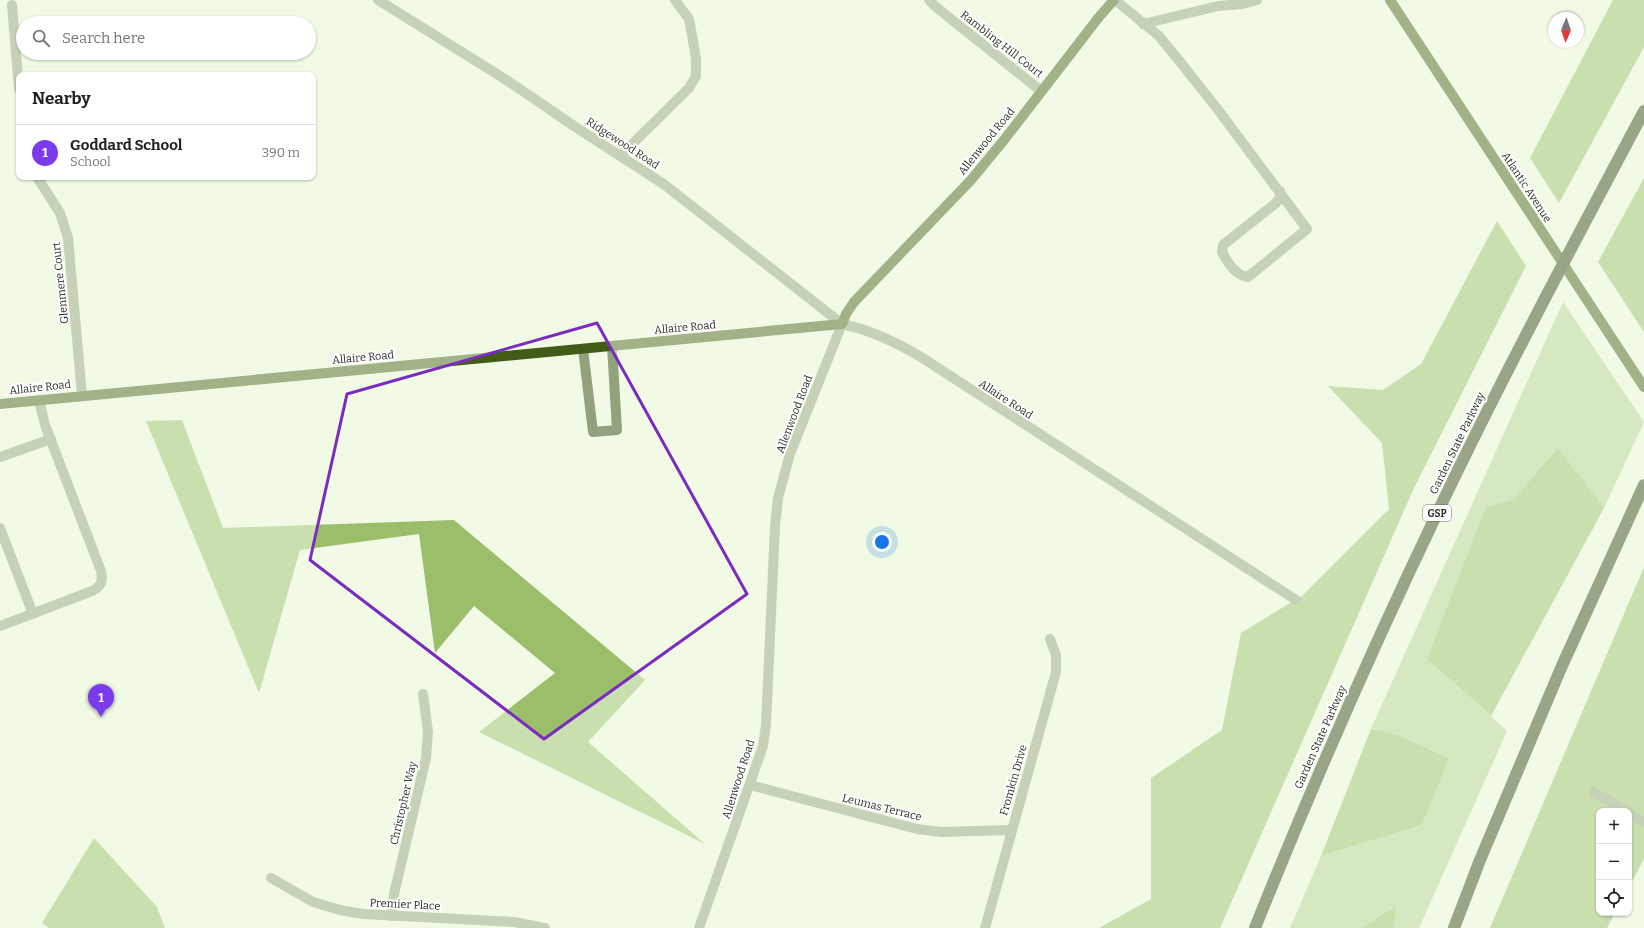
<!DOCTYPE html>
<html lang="en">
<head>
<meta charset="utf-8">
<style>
	body { margin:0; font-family:Bitter,serif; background:#f2f2f2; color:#222 }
	.controls { position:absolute; right:12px; bottom:12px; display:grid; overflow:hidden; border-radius:8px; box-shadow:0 1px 3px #0004 }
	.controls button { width:36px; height:36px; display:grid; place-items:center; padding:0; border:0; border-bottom:1px solid #e0e0e0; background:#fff; color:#222; font:20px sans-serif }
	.compass { position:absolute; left:1548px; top:12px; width:36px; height:36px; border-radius:50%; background:#fff; box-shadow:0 1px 3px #0004; rotate:182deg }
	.you { position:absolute; left:882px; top:542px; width:14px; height:14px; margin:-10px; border:3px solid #fff; border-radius:50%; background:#1a73e8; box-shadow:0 0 0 6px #1a73e833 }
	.badge { display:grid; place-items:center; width:26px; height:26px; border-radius:50%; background:#7c3aed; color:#fff; font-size:13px; font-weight:700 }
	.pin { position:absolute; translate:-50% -33px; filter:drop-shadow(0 1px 2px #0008) }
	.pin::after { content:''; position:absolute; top:21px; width:14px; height:12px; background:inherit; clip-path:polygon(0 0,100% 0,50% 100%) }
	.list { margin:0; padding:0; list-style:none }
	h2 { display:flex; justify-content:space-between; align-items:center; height:52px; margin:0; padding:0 16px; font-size:17px }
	h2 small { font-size:13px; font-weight:400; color:#767676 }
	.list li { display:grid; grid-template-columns:26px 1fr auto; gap:12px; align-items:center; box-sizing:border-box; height:56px; padding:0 16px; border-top:1px solid #e0e0e0 }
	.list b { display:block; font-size:15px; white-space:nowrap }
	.list p { margin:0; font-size:13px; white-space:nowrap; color:#767676 }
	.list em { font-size:13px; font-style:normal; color:#767676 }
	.icon { flex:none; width:22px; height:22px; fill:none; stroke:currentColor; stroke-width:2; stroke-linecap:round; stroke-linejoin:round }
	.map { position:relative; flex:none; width:1644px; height:928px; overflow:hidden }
	.search { position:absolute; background:#fff; box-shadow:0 1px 3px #0004; left:16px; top:16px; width:300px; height:44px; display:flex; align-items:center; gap:10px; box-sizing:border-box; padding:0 14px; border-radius:22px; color:#767676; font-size:15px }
	.panel { position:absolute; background:#fff; box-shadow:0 1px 3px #0004; left:16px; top:72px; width:300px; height:108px; border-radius:8px }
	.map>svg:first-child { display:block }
	.green { fill:#b7d294 }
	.forest { fill:#9bbe6b }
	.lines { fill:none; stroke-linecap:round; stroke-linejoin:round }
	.minor { stroke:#92a27f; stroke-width:10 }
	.major { stroke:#425b16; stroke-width:10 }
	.highway { stroke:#2e3f14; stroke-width:12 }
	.marked { fill:none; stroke:#7b2cbf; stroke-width:3; stroke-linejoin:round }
	.labels { text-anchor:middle; stroke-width:4; stroke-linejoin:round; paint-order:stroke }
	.shield { fill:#fff; stroke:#6b6d68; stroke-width:1 }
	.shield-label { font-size:10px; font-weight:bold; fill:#2b2f27 }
	.street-label { font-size:11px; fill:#2b2f27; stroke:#fff }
</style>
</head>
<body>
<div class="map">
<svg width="1644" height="928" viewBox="0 0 1644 928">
	<rect width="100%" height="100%" fill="#f0fae5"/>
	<!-- green -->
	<path class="green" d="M 1563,302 L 1644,422 L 1604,508 L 1558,449 L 1513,500 L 1427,659 L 1507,731 L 1419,928 L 1394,928 L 1395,905 L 1362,928 L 1290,928 L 1321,856 L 1422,825 L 1449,759 L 1399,735 L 1371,729 Z"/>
	<!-- forest -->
	<g class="forest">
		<path d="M 1613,0 L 1644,0 L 1644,47 L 1559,203 L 1530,158 Z"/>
		<path d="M 1644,178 L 1644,332 L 1598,262 Z"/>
		<path d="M 1497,221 L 1526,266 L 1414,488 L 1220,928 L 1099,928 L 1151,899 L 1151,778 L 1222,730 L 1241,633 L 1303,595 L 1389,509 L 1382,443 L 1328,386 L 1383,390 L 1421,364 Z"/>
		<path d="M 182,420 L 223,528 L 454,520 L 645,680 L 588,742 L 705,844 L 479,732 L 555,673 L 474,606 L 435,653 L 419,534 L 300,550 L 259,693 L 146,421 Z"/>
		<path d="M 1558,448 L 1604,508 L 1491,716 L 1427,659 L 1486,507 L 1513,500 Z"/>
		<path d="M 1644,567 L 1644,859 L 1629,887 L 1629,811 L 1599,811 L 1599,913 L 1615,913 L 1607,928 L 1490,928 Z"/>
		<path d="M 1371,729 L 1399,735 L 1449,759 L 1422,825 L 1321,856 Z"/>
		<path d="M 94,838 L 157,907 L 165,928 L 49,928 L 42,923 Z"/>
		<path d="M 1396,905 L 1394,928 L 1362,928 Z"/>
	</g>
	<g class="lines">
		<!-- minor -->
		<g class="minor">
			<path d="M 378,0 L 505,79 L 574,126 L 665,185 L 842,324 C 871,330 896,342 921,357 L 1296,600"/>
			<path d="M 929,0 L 936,7 L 1041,91"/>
			<path d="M 1115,0 L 1159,36 L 1181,63 L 1219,111 L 1307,229 L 1248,277 C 1235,275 1228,263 1222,252 L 1223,245 L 1276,203 L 1280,197 L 1280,191"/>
			<path d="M 12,5 L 19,89"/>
			<path d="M 1143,24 L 1218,6 L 1243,4 L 1257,0"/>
			<path d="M 620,156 L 689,88 L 696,76 L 696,59 L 692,35 L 689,19 L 675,0"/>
			<path d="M 37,177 L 60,213 L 68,238 L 82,395"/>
			<path d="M 583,349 L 593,432 L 617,430 L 612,346"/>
			<path d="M 0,457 L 51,439"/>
			<path d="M 0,528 L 33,614"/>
			<path d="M 0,626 L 92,591 C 102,586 103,581 101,571 L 45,425 L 39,400"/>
			<path d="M 750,785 L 917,829 L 941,832 L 1011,830"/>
			<path d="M 1594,792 L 1626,811"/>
			<path d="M 1629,813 L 1644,822"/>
			<path d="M 271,878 L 313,902 L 340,910 L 363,914 L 514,922 L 545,928"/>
			<path d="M 392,916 L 394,894 L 426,758 L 428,732 L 423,694"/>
			<path d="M 699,928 L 763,746 L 766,725 L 775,526 L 778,498 L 790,454 L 842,324"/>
			<path d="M 985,928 L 1056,672 L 1056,655 L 1050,639"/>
		</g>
		<!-- major -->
		<g class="major">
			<path d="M 1390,0 L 1644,387"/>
			<path d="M 0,404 L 842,324 L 846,314 L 854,302 L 971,180 L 1004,140 L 1099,17 L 1114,0"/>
		</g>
		<!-- highway -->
		<g class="highway">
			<path d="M 1255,928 C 1313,783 1376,640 1444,499 C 1507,368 1576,239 1644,111"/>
			<path d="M 1454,928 L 1480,860 L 1561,668 L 1644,485"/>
		</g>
	</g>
	<!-- marked area -->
	<path d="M0 0H1644V928H0ZM 597,323 L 747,594 L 544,739 L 310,560 L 347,394 Z" fill="#f0fae5" fill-opacity=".55" fill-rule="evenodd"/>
	<path class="marked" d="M 597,323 L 747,594 L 544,739 L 310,560 L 347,394 Z"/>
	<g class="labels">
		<!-- shield labels -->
		<rect class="shield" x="1423" y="505" width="28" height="16" rx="3"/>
		<g class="shield-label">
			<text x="1437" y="517">GSP</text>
		</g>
		<!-- street labels -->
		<g class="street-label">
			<text transform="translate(1002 44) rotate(38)" y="4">Rambling Hill Court</text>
			<text transform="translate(986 141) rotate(-51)" y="4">Allenwood Road</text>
			<text transform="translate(623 143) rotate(33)" y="4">Ridgewood Road</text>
			<text transform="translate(1527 187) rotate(57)" y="4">Atlantic Avenue</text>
			<text transform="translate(60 283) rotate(-96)" y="4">Glenmere Court</text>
			<text transform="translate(685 327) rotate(-5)" y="4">Allaire Road</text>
			<text transform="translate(363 357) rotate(-5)" y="4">Allaire Road</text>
			<text transform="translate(40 387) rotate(-6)" y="4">Allaire Road</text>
			<text transform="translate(1006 399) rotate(33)" y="4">Allaire Road</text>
			<text transform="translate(794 414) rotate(-69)" y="4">Allenwood Road</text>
			<text transform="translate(1457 443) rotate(-64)" y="4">Garden State Parkway</text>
			<text transform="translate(1320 737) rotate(-66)" y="4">Garden State Parkway</text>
			<text transform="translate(738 779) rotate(-72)" y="4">Allenwood Road</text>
			<text transform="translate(1013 780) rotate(-74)" y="4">Fromkin Drive</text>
			<text transform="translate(403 803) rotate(-77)" y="4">Christopher Way</text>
			<text transform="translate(882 807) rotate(14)" y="4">Leumas Terrace</text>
			<text transform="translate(405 904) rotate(3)" y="4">Premier Place</text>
		</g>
	</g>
</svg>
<div class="controls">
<button>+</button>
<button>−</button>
<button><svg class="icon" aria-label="locate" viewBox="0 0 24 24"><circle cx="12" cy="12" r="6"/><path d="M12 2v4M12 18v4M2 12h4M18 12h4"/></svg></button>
</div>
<svg class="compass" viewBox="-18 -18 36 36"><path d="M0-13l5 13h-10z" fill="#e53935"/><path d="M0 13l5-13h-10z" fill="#767676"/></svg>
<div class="you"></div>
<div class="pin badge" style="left:101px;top:717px">1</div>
<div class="search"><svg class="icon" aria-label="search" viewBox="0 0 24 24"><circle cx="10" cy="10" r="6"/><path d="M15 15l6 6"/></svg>Search here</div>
<section class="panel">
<h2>Nearby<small></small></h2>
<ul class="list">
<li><span class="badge">1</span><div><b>Goddard School</b><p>School</p></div><em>390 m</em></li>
</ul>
</section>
</div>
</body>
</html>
